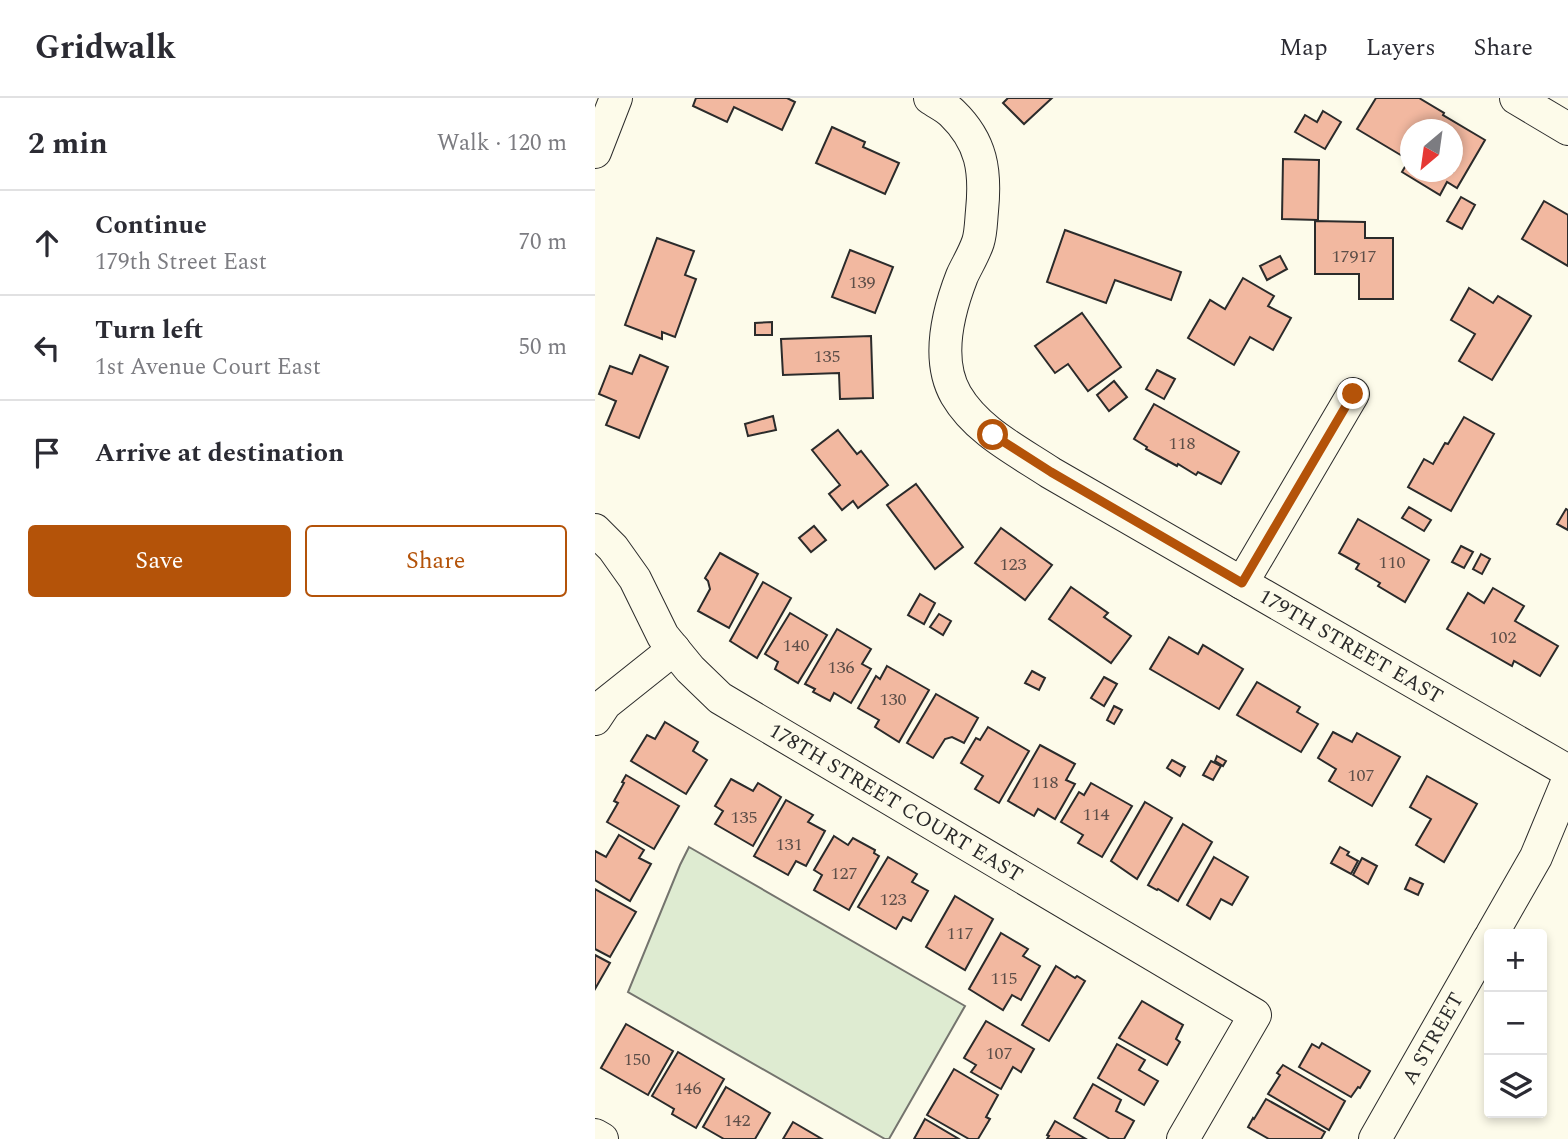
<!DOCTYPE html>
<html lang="en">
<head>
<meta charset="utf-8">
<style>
	body { margin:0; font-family:Spectral,serif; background:#f2f2f3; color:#2b2b33 }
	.controls { position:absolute; right:21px; bottom:21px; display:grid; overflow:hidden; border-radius:7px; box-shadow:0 4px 10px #0003 }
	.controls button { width:63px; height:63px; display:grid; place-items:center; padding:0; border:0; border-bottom:2px solid #e1e1e2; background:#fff; color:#2b2b33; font:35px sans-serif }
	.compass { position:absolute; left:805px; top:21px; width:63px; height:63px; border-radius:50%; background:#fff; box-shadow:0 4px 10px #0003; rotate:209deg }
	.stop { position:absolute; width:21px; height:21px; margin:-16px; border:5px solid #b45309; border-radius:50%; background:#fff }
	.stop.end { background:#b45309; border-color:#fff; box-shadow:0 2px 7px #0008 }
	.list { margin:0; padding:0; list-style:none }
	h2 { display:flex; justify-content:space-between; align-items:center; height:91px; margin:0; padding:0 28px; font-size:30px }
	h2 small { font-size:23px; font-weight:400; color:#7c7c81 }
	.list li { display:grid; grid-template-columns:46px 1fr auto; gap:21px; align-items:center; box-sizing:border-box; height:105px; padding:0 28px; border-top:2px solid #e1e1e2 }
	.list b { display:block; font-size:26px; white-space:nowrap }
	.list p { margin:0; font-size:23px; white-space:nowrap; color:#7c7c81 }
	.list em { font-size:23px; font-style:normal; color:#7c7c81 }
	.actions { display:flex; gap:14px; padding:21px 28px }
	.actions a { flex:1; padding:16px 0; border:2px solid #b45309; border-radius:7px; text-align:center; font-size:24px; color:#b45309 }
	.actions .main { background:#b45309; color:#fff }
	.icon { flex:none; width:38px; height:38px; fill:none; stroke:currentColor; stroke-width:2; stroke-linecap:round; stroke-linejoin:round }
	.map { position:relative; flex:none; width:973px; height:1041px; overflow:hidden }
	header { display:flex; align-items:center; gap:42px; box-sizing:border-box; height:98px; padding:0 35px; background:#fff; border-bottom:2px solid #e1e1e2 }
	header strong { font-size:33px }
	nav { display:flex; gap:38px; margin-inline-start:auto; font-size:24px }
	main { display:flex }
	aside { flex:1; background:#fff }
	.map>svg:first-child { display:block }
	.green { fill:#deebd1; stroke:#74746e; stroke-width:2 }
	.building { fill:#f2b8a0; stroke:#2b2b2b; stroke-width:2; fill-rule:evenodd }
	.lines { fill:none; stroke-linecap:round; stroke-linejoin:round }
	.minor-casing { stroke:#2b2b2b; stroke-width:34 }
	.minor { stroke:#fdfbea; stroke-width:32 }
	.route { stroke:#b45309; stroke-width:9 }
	.labels { text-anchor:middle; stroke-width:5; stroke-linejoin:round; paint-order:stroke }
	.number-label { font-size:18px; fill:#5d4e48 }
	.street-label { font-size:21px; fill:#2b2b2b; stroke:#fdfbea }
</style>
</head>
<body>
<header>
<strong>Gridwalk</strong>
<nav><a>Map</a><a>Layers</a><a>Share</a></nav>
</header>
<main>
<aside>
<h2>2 min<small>Walk · 120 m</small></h2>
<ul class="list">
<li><svg class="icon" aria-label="ahead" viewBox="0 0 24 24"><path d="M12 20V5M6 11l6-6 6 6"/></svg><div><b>Continue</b><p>179th Street East</p></div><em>70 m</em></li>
<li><svg class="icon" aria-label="left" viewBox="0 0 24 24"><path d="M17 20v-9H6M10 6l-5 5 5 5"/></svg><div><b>Turn left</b><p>1st Avenue Court East</p></div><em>50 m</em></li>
<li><svg class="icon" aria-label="arrive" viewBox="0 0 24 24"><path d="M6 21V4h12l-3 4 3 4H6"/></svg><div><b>Arrive at destination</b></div></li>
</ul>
<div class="actions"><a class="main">Save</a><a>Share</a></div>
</aside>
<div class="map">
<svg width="973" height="1041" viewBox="0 0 973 1041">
	<rect width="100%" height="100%" fill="#fdfbea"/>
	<!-- green -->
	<path class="green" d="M 94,749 L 370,908 L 294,1041 L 290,1041 L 33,894 L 85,767 Z"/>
	<!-- building -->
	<g class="building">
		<path d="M 101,0 L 192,0 L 200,4 L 187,32 L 139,9 L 132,24 L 98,8 Z"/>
		<path d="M 413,0 L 457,0 L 429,26 L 408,5 Z"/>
		<path d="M 781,0 L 824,0 L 849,15 L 848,17 L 890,42 L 862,90 L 852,84 L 845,97 L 807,74 L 814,62 L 762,31 ZM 816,32 L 858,32 L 858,74 L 816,74 Z"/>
		<path d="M 728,13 L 746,24 L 730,51 L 700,34 L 710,17 L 722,24 Z"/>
		<path d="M 237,29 L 270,44 L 268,49 L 304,65 L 290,96 L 221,65 Z"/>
		<path d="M 688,61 L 724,62 L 723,122 L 687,121 Z"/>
		<path d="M 866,99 L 880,107 L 867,131 L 852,123 Z"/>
		<path d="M 949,103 L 973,117 L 973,168 L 927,141 Z"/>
		<path d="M 720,123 L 770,124 L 770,140 L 798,140 L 798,201 L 764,201 L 764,176 L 720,176 Z"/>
		<path d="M 470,132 L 586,174 L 576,202 L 520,182 L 511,205 L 452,184 Z"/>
		<path d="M 62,140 L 99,153 L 90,177 L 101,181 L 80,239 L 67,234 L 67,241 L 30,227 Z"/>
		<path d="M 255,152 L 298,169 L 280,215 L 237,199 Z"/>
		<path d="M 685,158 L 692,171 L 672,182 L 665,168 Z"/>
		<path d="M 648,180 L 679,198 L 673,208 L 696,220 L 678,252 L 655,239 L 639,267 L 593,240 L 615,202 L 630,211 Z"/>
		<path d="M 874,190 L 898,205 L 903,198 L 936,218 L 897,282 L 864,263 L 880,236 L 856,222 Z"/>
		<path d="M 487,215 L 526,269 L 493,293 L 473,266 L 460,275 L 440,248 Z"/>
		<path d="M 177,224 L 177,237 L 160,237 L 160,225 Z"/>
		<path d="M 276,238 L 278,300 L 245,301 L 244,275 L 188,277 L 186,241 Z"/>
		<path d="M 45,257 L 73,269 L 44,340 L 11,327 L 21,303 L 4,296 L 15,268 L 37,276 Z"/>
		<path d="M 562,272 L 580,281 L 569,301 L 551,291 Z"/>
		<path d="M 519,283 L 532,299 L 514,313 L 502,297 Z"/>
		<path d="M 559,306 L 644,354 L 626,386 L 603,374 L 601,377 L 583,366 L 582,368 L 551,351 L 552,349 L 539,341 Z"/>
		<path d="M 178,318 L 181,332 L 153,338 L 150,326 Z"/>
		<path d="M 869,319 L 899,336 L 856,413 L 813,389 L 829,361 L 838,366 L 850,345 L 853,346 Z"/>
		<path d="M 243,332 L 262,356 L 266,353 L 293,387 L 263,410 L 258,403 L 247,412 L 234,396 L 245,387 L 217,352 Z"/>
		<path d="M 321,386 L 368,449 L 340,471 L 292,407 Z"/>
		<path d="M 814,409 L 836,422 L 829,433 L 807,420 Z"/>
		<path d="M 971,411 L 973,412 L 973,432 L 962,426 Z"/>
		<path d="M 763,421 L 834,462 L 810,504 L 783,488 L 785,485 L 761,471 L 764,466 L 744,455 Z"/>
		<path d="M 219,428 L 231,442 L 216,454 L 204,440 Z"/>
		<path d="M 406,430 L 457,467 L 430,502 L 380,465 Z"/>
		<path d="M 866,448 L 878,454 L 869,470 L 857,464 Z"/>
		<path d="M 125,455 L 163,476 L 134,530 L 103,513 L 115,491 L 113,483 L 110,480 Z"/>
		<path d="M 886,456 L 895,461 L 887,476 L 878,471 Z"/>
		<path d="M 168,484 L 196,500 L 162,560 L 135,543 Z"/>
		<path d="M 476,489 L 513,515 L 509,519 L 536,538 L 516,565 L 454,521 Z"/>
		<path d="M 898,490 L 929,508 L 920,523 L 963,548 L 945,578 L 919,563 L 917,568 L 852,531 L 873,495 L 889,505 Z"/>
		<path d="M 325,496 L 340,505 L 329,526 L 313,517 Z"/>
		<path d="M 195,515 L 232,537 L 203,585 L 180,571 L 183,564 L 170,556 Z"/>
		<path d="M 344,516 L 356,523 L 348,537 L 335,529 Z"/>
		<path d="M 242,531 L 276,551 L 267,566 L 276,571 L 256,605 L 239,595 L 235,603 L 218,594 L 220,591 L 210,586 Z"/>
		<path d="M 574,539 L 603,556 L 608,547 L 648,571 L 624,611 L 555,571 Z"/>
		<path d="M 292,568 L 334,592 L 304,644 L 280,629 L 284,622 L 263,610 L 281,578 L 285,581 Z"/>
		<path d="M 437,573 L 450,580 L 444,592 L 430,585 Z"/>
		<path d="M 509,579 L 522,586 L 509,608 L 496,600 Z"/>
		<path d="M 662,584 L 705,609 L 702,614 L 723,626 L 706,654 L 642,617 Z"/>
		<path d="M 341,596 L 383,620 L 369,645 L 357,639 L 350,641 L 338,660 L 312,645 Z"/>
		<path d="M 519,608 L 527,612 L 519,626 L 512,622 Z"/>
		<path d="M 70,624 L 103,644 L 98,653 L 112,662 L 91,696 L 36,663 L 52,637 L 60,641 Z"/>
		<path d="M 393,629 L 434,653 L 404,705 L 380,691 L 388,678 L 366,665 L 381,640 L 385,642 Z"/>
		<path d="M 738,634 L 757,644 L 762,635 L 805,659 L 777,708 L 734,683 L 741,671 L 723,660 Z"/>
		<path d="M 445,647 L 480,666 L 471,682 L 480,686 L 460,721 L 443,711 L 439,718 L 413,703 Z"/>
		<path d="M 622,658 L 631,663 L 628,668 L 620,663 Z"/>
		<path d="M 577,662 L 590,669 L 585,678 L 572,670 Z"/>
		<path d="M 616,663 L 626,668 L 618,682 L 608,677 Z"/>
		<path d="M 31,677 L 84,708 L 59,751 L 12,724 L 23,705 L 19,703 L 29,685 L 27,684 Z"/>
		<path d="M 832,678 L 882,706 L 849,764 L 821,747 L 836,721 L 815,709 Z"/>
		<path d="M 136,681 L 158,693 L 163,685 L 186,699 L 158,748 L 120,726 L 128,713 L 120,708 Z"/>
		<path d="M 496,685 L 537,708 L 507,759 L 483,745 L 488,737 L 466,724 L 484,694 L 489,697 Z"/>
		<path d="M 191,702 L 218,717 L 213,724 L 230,733 L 211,768 L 201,763 L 193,777 L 159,758 Z"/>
		<path d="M 550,704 L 577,720 L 542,781 L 516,763 Z"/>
		<path d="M 588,726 L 617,744 L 583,803 L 563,791 L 562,792 L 553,787 Z"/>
		<path d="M 24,737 L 49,752 L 44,760 L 56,766 L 35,803 L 0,782 L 0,753 L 11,759 Z"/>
		<path d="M 239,738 L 253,747 L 258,740 L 280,752 L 279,755 L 284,758 L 254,812 L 219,792 L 227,777 L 219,772 Z"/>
		<path d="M 745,749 L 754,754 L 752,757 L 763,763 L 756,776 L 736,765 Z"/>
		<path d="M 293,759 L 322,776 L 317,784 L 333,793 L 316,823 L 308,819 L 301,831 L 263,809 Z"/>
		<path d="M 619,759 L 653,779 L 637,807 L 626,801 L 615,821 L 592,807 Z"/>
		<path d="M 767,760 L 782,768 L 773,786 L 758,777 Z"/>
		<path d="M 815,780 L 828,786 L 823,797 L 810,791 Z"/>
		<path d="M 0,791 L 41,814 L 15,859 L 0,851 Z"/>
		<path d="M 360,798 L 398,821 L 370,872 L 331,849 Z"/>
		<path d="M 406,835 L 433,851 L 428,858 L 445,868 L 426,902 L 417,897 L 408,912 L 374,891 Z"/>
		<path d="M 0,857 L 15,865 L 0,891 Z"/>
		<path d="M 461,868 L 480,880 L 482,878 L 490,883 L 454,943 L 427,927 Z"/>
		<path d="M 547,903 L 588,927 L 581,941 L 585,944 L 572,967 L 524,940 Z"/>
		<path d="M 391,923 L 439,951 L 426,974 L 418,969 L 406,991 L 376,974 L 381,967 L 369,960 Z"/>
		<path d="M 31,926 L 78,953 L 53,997 L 6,970 Z"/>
		<path d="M 727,945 L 775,973 L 765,990 L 763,989 L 756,999 L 704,969 L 717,946 L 724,950 Z"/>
		<path d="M 522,946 L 550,962 L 544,972 L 563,983 L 549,1007 L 503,980 Z"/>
		<path d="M 83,954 L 129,981 L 101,1030 L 77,1016 L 79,1011 L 57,998 Z"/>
		<path d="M 688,967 L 750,1003 L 734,1032 L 673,996 L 685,977 L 682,975 Z"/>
		<path d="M 359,971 L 403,997 L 391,1019 L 395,1021 L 383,1041 L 374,1041 L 332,1017 Z"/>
		<path d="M 498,986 L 526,1002 L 521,1013 L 539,1023 L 529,1041 L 515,1041 L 479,1020 Z"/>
		<path d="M 131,989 L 175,1015 L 160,1041 L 129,1041 L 108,1029 Z"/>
		<path d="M 671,1001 L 730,1034 L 726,1041 L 674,1041 L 653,1029 L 658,1020 L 659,1021 Z"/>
		<path d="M 330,1021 L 364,1041 L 319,1041 Z"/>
		<path d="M 460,1023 L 491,1041 L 452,1041 L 454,1038 L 452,1037 Z"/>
		<path d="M 198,1024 L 227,1041 L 188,1041 Z"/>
	</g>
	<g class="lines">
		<defs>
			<g id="minor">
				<path id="s1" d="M 335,0 C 342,5 351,9 357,15 C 387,44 391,73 387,113 C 386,123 386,135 383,144 C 379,156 372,167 367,178 C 353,214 341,262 361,297 C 382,333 423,353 456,375 L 973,673"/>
				<path d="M 921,0 L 973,31"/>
				<path d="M 0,54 L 21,0"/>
				<path id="s2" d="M 0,432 L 18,450 L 40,481 L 68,538 L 95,571 L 125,600 L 660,917 L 588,1041"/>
				<path d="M 647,485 L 758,296"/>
				<path d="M 0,621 L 10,606 L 79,551"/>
				<path d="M 897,836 L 941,759 L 973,682"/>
				<path d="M 0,1037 L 7,1041"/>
				<path id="s3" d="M 780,1041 L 894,841"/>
			</g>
		</defs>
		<!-- minor casing -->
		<use href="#minor" class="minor-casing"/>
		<!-- minor -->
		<use href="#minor" class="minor"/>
	</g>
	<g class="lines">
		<!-- route -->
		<path class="route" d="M 398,337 L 456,374 L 647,485 L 758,296"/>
	</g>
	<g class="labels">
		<!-- number labels -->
		<g class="number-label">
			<text x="759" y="164">17917</text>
			<text x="267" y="190">139</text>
			<text x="232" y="264">135</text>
			<text x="587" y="351">118</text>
			<text x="797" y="470">110</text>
			<text x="418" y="472">123</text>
			<text x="908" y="545">102</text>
			<text x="201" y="553">140</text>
			<text x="246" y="575">136</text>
			<text x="298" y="607">130</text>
			<text x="766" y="683">107</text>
			<text x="450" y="690">118</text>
			<text x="501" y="722">114</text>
			<text x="149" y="725">135</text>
			<text x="194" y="752">131</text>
			<text x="249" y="781">127</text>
			<text x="298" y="807">123</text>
			<text x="365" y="841">117</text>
			<text x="409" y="886">115</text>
			<text x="404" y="961">107</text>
			<text x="42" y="967">150</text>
			<text x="93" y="996">146</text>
			<text x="142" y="1028">142</text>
		</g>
		<!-- street labels -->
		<g class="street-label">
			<text dy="7" stroke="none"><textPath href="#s1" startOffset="796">179TH STREET EAST</textPath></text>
			<text dy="7" stroke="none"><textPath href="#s2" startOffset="416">178TH STREET COURT EAST</textPath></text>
			<text dy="7" stroke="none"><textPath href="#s3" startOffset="116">A STREET</textPath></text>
		</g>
	</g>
</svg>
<div class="controls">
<button>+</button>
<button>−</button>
<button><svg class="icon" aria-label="layers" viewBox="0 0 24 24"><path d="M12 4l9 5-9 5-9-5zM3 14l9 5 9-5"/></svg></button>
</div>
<svg class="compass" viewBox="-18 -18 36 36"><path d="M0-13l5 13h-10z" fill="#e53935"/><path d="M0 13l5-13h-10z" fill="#7c7c81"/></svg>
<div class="stop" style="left:398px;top:337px"></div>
<div class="stop end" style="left:758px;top:296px"></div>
</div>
</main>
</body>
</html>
